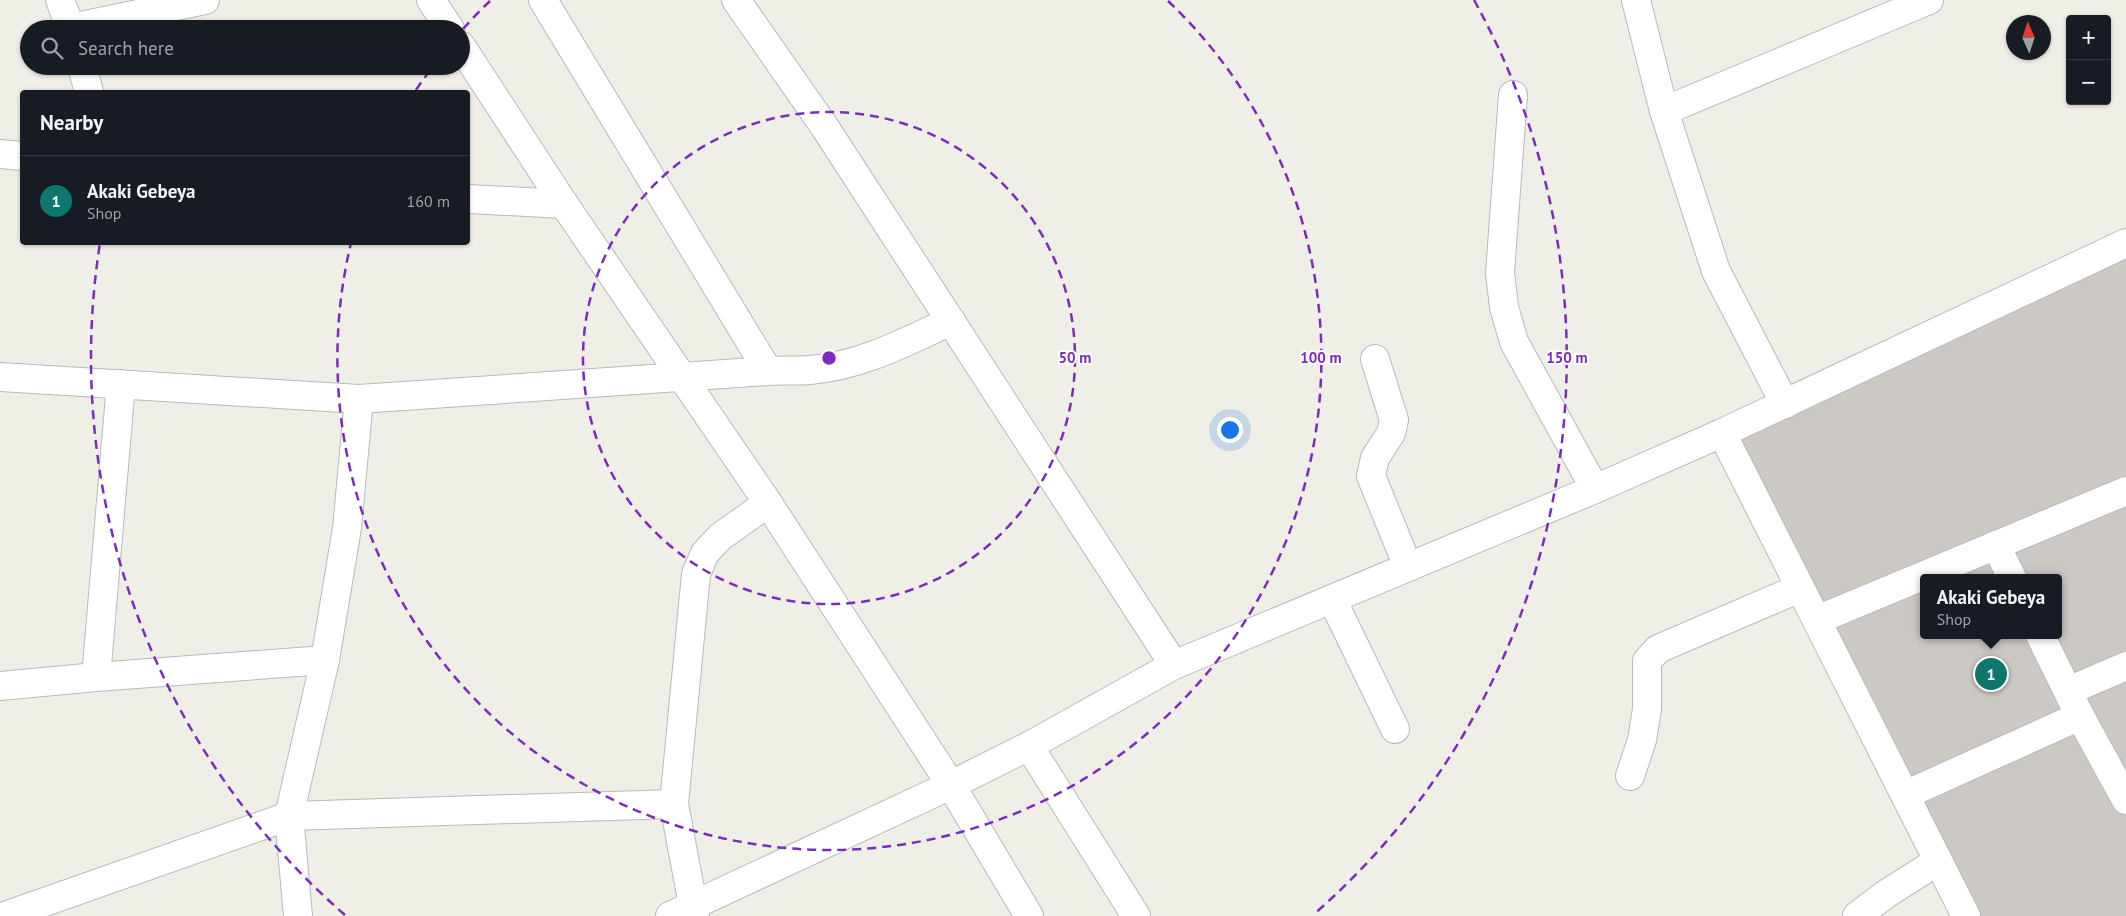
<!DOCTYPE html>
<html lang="en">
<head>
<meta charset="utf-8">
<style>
	body { margin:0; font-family:"PT Sans",sans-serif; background:#242831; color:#f1f3f6 }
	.controls { position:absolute; right:15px; top:15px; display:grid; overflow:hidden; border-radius:5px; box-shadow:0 1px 4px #0004 }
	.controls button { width:45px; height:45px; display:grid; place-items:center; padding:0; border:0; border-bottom:1px solid #363941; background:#171b24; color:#f1f3f6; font:25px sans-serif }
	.compass { position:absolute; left:2006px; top:15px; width:45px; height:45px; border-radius:50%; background:#171b24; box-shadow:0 1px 4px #0004; rotate:357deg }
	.you { position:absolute; left:1229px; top:429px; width:18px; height:18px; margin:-12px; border:4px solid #fff; border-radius:50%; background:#1a73e8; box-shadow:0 0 0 8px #1a73e833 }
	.badge { display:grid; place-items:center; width:32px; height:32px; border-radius:50%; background:#0f766e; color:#fff; font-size:16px; font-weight:700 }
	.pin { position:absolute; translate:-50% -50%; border:2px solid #fff; box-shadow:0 1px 5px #0006 }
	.popup { position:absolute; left:1920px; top:574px; width:142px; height:65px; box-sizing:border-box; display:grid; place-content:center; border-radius:5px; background:#171b24; filter:drop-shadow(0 1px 4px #0005); font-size:16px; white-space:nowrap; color:#9ea1a6 }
	.popup b { font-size:19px; color:#f1f3f6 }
	.popup::after { content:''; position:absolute; left:50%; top:100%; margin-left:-10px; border:10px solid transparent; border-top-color:#171b24 }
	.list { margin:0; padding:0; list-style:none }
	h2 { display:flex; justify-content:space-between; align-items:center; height:65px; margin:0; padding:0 20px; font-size:21px }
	h2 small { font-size:16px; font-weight:400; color:#9ea1a6 }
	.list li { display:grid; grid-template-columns:32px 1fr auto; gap:15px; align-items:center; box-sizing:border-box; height:90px; padding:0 20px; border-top:1px solid #363941 }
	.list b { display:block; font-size:19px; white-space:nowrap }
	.list p { margin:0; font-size:16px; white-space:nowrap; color:#9ea1a6 }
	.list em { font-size:16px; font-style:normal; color:#9ea1a6 }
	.icon { flex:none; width:28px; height:28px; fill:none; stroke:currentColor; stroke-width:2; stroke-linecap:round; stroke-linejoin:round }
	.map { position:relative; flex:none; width:2126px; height:916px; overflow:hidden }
	.search { position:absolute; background:#171b24; box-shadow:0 1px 4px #0004; left:20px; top:20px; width:450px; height:55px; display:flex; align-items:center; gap:12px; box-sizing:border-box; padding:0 18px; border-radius:28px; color:#9ea1a6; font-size:19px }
	.panel { position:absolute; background:#171b24; box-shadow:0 1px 4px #0004; left:20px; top:90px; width:450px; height:155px; border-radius:5px }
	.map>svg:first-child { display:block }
	.building { fill:#ccc9c4; fill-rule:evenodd; filter:url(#shadow) }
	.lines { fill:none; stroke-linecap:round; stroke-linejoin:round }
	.minor-casing { stroke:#b7b9bd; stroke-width:30 }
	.minor { stroke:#fff; stroke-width:28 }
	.ring { fill:none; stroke:#7b2cbf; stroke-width:2.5; stroke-dasharray:9 6 }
	.centre { fill:#7b2cbf; stroke:#fff; stroke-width:2.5 }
	.ring-label { font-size:15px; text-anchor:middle; font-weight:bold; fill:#7b2cbf; stroke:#fff; stroke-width:4; stroke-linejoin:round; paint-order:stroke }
</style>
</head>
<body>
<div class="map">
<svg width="2126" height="916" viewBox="0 0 2126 916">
	<defs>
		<filter id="shadow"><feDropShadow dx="3" dy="5.5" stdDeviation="0" flood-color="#0004"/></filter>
	</defs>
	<rect width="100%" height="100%" fill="#f0efe7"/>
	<!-- building -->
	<path class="building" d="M 2126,252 L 2126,916 L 1977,916 L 1736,431 ZM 1924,578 L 2058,578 L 2058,635 L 1924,635 Z"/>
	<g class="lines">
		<defs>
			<g id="minor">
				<path d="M 60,0 L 71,29"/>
				<path d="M 431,0 L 450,29"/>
				<path d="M 543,0 L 768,371"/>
				<path d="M 736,0 L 824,126 L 1174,665"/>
				<path d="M 1636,0 L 1664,111 L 1716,271 L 1785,404"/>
				<path d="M 71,28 L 205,0"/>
				<path d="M 461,46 L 564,204 L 768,503 L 951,785 L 1029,916"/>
				<path d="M 82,66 L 89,92"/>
				<path d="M 1513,95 L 1500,273 L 1504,307 L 1514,342 L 1595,489"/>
				<path d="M 1664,111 L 1929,0"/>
				<path d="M 0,154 L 22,156"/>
				<path d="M 468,199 L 564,204"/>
				<path d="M 1375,359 L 1394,420 L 1391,433 L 1375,458 L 1371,476 L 1408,567"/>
				<path d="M 0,377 L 359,399 L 768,371 C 782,370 796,371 810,370 C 861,366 905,342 951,321"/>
				<path d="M 1722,433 L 1966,916"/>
				<path d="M 1996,545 L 2012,578"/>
				<path d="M 1332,599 L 1395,729"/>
				<path d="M 1817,620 L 2126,491"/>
				<path d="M 2040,635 L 2080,716 L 2126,800"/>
				<path d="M 96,677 L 121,384"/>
				<path d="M 0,686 L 96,677 L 325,660"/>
				<path d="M 2068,691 L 2126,666"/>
				<path d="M 1029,746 L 1136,916"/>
				<path d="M 1630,776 L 1642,740 L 1647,709 L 1647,661 L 1658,649 L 1800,588"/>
				<path d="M 1905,795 L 2080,716"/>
				<path d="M 5,916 L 289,816 L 674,804"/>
				<path d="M 298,916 L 289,816 L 325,660 L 347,528 L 359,399"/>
				<path d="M 670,916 L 951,785 L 1029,746 L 1174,665 L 1595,489 L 1722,433 L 2126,243"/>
				<path d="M 695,916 L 674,804 L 696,574 L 705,553 L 720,537 L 768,503"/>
				<path d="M 1857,916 L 1886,894 L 1938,861"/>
			</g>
		</defs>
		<!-- minor casing -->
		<use href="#minor" class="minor-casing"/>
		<!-- minor -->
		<use href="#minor" class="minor"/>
	</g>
	<!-- distance rings -->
	<g class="ring">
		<circle cx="829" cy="358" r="246"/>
		<path d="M416 90A492 492 0 0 1 431 69M463 29A492 492 0 0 1 490 1M1168 1A492 492 0 1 1 351 243"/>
		<path d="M345 915A738 738 0 0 1 100 243M1474 0A738 738 0 0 1 1313 915"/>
	</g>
	<circle cx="829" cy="358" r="8" class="centre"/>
	<g class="ring-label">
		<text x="1075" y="363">50 m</text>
		<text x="1321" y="363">100 m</text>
		<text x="1567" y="363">150 m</text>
	</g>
</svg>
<div class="controls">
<button>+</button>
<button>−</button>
</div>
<svg class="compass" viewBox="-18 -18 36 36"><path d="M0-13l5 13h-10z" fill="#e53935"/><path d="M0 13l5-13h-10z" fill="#9ea1a6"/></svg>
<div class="you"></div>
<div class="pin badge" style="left:1991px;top:674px">1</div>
<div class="popup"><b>Akaki Gebeya</b>Shop</div>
<div class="search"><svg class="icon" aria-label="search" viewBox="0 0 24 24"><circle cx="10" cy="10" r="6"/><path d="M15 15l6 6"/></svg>Search here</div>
<section class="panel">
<h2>Nearby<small></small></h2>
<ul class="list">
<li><span class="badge">1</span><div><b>Akaki Gebeya</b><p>Shop</p></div><em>160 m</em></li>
</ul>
</section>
</div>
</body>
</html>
